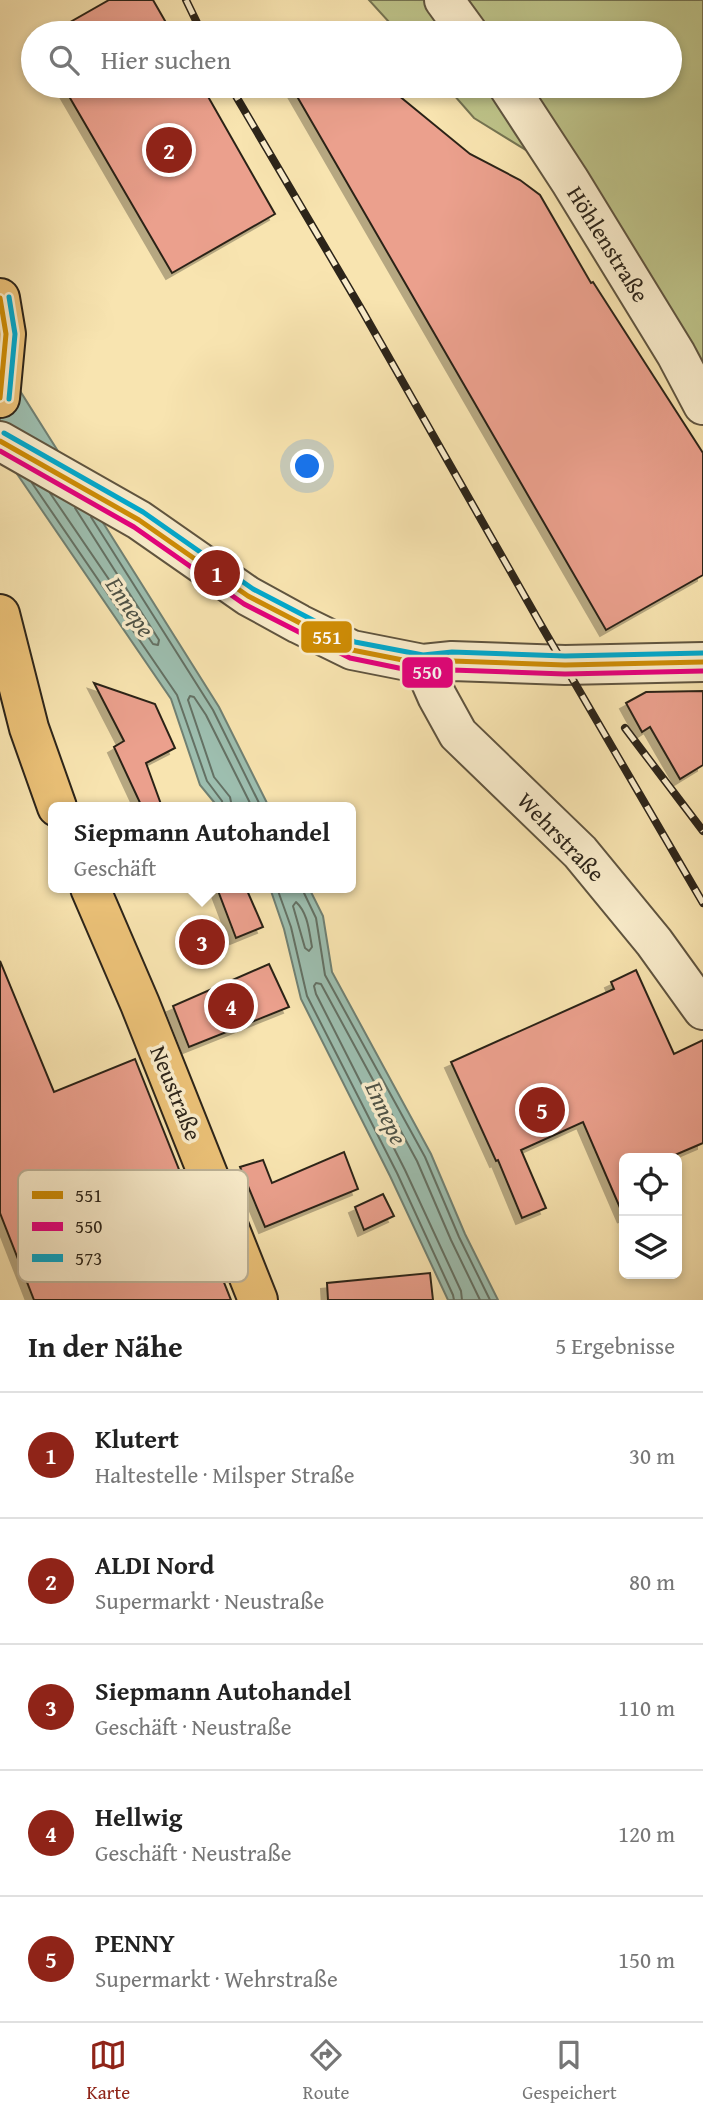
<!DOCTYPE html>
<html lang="de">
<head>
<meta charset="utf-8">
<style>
	body { margin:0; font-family:"Gentium Book Plus",serif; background:#f2f2f2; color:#222 }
	.controls { position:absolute; right:21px; bottom:21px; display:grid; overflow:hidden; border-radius:10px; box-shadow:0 4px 10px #0003 }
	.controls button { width:63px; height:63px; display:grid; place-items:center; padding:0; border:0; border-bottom:2px solid #e0e0e0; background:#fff; color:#222; font:35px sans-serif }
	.you { position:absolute; left:308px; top:467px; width:24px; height:24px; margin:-18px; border:5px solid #fff; border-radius:50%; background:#1a73e8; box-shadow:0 0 0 10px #1a73e833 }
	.badge { display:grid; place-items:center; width:46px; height:46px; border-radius:50%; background:#8f2418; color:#fff; font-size:23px; font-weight:700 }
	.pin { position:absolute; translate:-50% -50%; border:4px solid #fff; box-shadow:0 2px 7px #0006 }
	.popup { position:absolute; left:48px; top:802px; width:308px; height:91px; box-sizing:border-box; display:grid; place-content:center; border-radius:10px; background:#fff; filter:drop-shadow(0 2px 5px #0005); font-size:23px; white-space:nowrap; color:#767676 }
	.popup b { font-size:26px; color:#222 }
	.popup::after { content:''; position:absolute; left:50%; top:100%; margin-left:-14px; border:14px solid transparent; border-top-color:#fff }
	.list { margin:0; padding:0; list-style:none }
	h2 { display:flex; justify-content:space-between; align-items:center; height:91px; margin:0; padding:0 28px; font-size:30px }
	h2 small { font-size:23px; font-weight:400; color:#767676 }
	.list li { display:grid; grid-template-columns:46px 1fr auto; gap:21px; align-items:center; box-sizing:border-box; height:126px; padding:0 28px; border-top:2px solid #e0e0e0 }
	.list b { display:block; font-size:26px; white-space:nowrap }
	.list p { margin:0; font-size:23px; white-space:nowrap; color:#767676 }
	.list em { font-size:23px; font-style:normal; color:#767676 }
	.icon { flex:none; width:38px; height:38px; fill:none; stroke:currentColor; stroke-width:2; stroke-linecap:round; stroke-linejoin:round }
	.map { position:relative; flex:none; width:703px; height:1300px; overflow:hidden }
	.search { position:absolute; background:#fff; box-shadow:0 4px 10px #0003; left:21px; right:21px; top:21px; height:77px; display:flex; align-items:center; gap:18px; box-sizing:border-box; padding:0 24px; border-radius:38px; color:#767676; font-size:26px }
	.sheet { height:721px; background:#fff }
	nav { display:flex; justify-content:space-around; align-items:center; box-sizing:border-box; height:98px; border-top:2px solid #e0e0e0; background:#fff; font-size:19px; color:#767676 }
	nav a { display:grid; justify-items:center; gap:4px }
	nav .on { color:#8f2418 }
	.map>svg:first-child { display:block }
	.green { fill:#bec48a; stroke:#757452; stroke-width:2 }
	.water { fill:#9dbeaf; stroke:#708073; stroke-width:2 }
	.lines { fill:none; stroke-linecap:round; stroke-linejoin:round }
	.shore { stroke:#647164; stroke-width:2 }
	.building { fill:#eba08d; stroke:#2c2419; stroke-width:2; filter:url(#shadow) }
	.minor-casing { stroke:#5f543f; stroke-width:42 }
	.major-casing { stroke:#2c2419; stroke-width:42 }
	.minor { stroke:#faedcc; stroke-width:38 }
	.major { stroke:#ecc278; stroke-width:38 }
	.rail-casing { stroke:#2c2419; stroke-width:8 }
	.rail { stroke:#faedcc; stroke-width:5; stroke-dasharray:16; stroke-linecap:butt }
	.bus-1-casing { stroke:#faedcc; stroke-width:10 }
	.bus-2-casing { stroke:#faedcc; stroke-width:10 }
	.bus-3-casing { stroke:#faedcc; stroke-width:10 }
	.bus-1 { stroke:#ce8c05; stroke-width:5 }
	.bus-2 { stroke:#e5007d; stroke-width:5 }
	.bus-3 { stroke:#00a9ce; stroke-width:5 }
	.labels { text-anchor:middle; stroke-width:7; stroke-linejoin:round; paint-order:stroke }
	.street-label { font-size:23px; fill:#2c2419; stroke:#faedcc }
	.water-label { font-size:24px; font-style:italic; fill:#4e5246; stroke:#faedcc }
	.key { fill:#faedcc; stroke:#bcb196; stroke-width:2 }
	.key-label { font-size:19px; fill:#2c2419 }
	.line-badge { stroke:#faedcc; stroke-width:2.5 }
	.badge-label { font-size:19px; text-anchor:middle; font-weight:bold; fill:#fff }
</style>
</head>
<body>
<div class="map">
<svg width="703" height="1300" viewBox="0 0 703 1300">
	<defs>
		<filter id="shadow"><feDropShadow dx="-6" dy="6" stdDeviation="0" flood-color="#0004"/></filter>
	</defs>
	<rect width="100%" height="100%" fill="#f8e4b0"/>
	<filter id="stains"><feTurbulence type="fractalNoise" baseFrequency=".00286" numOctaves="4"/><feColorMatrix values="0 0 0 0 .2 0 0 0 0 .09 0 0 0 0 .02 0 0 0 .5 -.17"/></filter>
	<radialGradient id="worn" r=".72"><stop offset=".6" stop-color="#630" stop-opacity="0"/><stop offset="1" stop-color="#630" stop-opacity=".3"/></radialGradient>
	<!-- green -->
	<path class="green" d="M 369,0 L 703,0 L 703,397 L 568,176 L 474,118 L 446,86 L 670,86 L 670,33 L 399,33 Z"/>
	<!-- water -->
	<g class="water">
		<path d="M 0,359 L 219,707 L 269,807 L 218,807 L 200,785 L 171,699 L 0,449 Z"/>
		<path d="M 270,888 L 309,888 L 323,916 L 332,972 L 431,1154 L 465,1234 L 498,1300 L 448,1300 L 390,1176 L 301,999 L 284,929 Z"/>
	</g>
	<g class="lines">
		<!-- shore -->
		<g class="shore">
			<path d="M 32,483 L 177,695 L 207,781 L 222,801 L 223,807"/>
			<path d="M 50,493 L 153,644 L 158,645 L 159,640 L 75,508"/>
			<path d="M 91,517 L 213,710 L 261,807"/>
			<path d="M 232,807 L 230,797 L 214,777 L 188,700 L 190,696 L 194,697 L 206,715 L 252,807"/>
			<path d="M 277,888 L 291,927 L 307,996 L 397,1173 L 453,1295 L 454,1300"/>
			<path d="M 303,888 L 304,893 L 316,918 L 325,975 L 425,1157 L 459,1237 L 490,1300"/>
			<path d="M 296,902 C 308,913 309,931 312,947 L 309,951 L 305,948 L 293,906 Z"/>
			<path d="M 462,1300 L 461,1291 L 405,1170 L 316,994 L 314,986 L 316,983 L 321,984 L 417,1161 L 451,1240 L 480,1300"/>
		</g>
	</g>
	<!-- building -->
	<g class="building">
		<path d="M 109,0 L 153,0 L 172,33 L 51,33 Z"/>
		<path d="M 63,86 L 202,86 L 275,214 L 172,273 Z"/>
		<path d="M 291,86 L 387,86 L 470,154 L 520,180 L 540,195 L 591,283 L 593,282 L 703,453 L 703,575 L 606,630 Z"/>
		<path d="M 94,683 L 155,704 L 175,748 L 146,763 L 162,807 L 142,807 L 114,747 L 124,741 Z"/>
		<path d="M 703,691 L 703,765 L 680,779 L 650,727 L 642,732 L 626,703 L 646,692 Z"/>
		<path d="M 217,888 L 246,888 L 263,927 L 236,938 Z"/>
		<path d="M 0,961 L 54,1092 L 135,1059 L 231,1300 L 34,1300 L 0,1213 Z"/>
		<path d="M 269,964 L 289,1007 L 189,1047 L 173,1006 Z"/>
		<path d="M 636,970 L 674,1054 L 703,1040 L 703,1143 L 668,1158 L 624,1158 L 624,1217 L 583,1122 L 521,1150 L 546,1208 L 522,1218 L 498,1160 L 496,1161 L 451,1062 L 614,989 L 611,982 Z"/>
		<path d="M 344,1152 L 358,1189 L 265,1227 L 240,1167 L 263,1160 L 272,1183 Z"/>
		<path d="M 383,1194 L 394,1216 L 364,1230 L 355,1207 Z"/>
		<path d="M 430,1273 L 433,1300 L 328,1300 L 327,1283 Z"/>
	</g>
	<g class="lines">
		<defs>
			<g id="minor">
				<path d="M 444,0 L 468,33"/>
				<path d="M 508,86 L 570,181 L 676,354 L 703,405"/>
				<path d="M 0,441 L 139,520 L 248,596 L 299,624 L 352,650 L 423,664 L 452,661 L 565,665 L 703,662"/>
				<path d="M 423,664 L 437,696 L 458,734 L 580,852 L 654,942 L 703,1010"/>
			</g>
			<g id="major">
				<path d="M 0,298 L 6,334 L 0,398"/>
				<path d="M 0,614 L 29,728 L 57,807"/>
				<path d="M 90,888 L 140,1004 L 258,1300"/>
			</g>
		</defs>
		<!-- minor casing -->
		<use href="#minor" class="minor-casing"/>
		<!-- major casing -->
		<use href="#major" class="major-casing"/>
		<!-- minor -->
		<use href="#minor" class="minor"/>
		<!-- major -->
		<use href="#major" class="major"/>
		<defs>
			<g id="rail">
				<path d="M 186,0 L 202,33"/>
				<path d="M 230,86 L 363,312 L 541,625 L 703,903"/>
				<path d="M 625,728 L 703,831"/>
			</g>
		</defs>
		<!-- rail casing -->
		<use href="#rail" class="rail-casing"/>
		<!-- rail -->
		<use href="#rail" class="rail"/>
		<defs>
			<g id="bus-1">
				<path d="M 0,298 L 6,334 L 0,398"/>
				<path d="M 0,441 L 139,520 L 248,596 L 352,650 L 423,664 L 452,661 L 565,665 L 703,662"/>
			</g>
			<path id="bus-2" d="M 0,451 L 134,527 L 244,604 L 350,658 L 423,673 L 452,670 L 565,674 L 703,671"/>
			<g id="bus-3">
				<path d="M 9,297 L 15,334 L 9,399"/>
				<path d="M 4,433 L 143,512 L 253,589 L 355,642 L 423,655 L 452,652 L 565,656 L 703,653"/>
			</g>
		</defs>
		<!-- bus-1 casing -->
		<use href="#bus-1" class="bus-1-casing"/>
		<!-- bus-2 casing -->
		<use href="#bus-2" class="bus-2-casing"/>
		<!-- bus-3 casing -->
		<use href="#bus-3" class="bus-3-casing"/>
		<!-- bus-1 -->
		<use href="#bus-1" class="bus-1"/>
		<!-- bus-2 -->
		<use href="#bus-2" class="bus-2"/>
		<!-- bus-3 -->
		<use href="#bus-3" class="bus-3"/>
	</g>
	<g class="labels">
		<!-- street labels -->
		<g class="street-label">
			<text transform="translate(608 244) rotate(58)" y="8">Höhlenstraße</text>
			<text transform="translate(561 837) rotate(46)" y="8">Wehrstraße</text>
			<text transform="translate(176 1093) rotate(68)" y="8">Neustraße</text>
		</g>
		<!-- water labels -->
		<g class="water-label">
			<text transform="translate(130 607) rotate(56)" y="8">Ennepe</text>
			<text transform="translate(386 1113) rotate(65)" y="8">Ennepe</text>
		</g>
	</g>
	<!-- legend -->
	<rect x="18" y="1170" width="230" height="112" rx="10" class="key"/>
	<rect x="32" y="1191" width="31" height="8" fill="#ce8c05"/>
	<rect x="32" y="1222" width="31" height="9" fill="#e5007d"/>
	<rect x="32" y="1254" width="31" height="8" fill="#00a9ce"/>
	<g class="key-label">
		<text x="75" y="1202">551</text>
		<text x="75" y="1233">550</text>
		<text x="75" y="1265">573</text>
	</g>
	<g class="line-badge">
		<rect x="300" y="620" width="53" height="34" rx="7" fill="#ce8c05"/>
		<rect x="401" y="656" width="53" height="33" rx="7" fill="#e5007d"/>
	</g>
	<g class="badge-label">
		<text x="327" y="644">551</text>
		<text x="427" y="679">550</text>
	</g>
	<rect width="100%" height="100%" filter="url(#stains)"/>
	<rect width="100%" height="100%" fill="url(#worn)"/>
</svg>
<div class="controls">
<button><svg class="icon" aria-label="locate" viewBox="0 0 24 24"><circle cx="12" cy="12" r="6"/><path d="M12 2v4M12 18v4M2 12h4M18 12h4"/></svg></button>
<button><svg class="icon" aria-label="layers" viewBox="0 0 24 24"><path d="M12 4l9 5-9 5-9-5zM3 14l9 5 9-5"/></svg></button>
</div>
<div class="you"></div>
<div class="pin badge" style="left:217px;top:573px">1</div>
<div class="pin badge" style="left:169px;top:150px">2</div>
<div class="pin badge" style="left:202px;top:942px">3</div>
<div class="popup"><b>Siepmann Autohandel</b>Geschäft</div>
<div class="pin badge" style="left:231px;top:1006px">4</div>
<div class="pin badge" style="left:542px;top:1110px">5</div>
<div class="search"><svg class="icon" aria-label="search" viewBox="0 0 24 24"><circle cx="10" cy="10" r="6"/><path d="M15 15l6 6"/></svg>Hier suchen</div>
</div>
<section class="sheet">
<h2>In der Nähe<small>5 Ergebnisse</small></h2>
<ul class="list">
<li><span class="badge">1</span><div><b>Klutert</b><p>Haltestelle · Milsper Straße</p></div><em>30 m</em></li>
<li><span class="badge">2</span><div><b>ALDI Nord</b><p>Supermarkt · Neustraße</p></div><em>80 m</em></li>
<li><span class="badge">3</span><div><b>Siepmann Autohandel</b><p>Geschäft · Neustraße</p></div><em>110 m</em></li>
<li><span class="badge">4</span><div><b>Hellwig</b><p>Geschäft · Neustraße</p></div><em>120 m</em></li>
<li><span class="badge">5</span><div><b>PENNY</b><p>Supermarkt · Wehrstraße</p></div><em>150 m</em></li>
</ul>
</section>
<nav>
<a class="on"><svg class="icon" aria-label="map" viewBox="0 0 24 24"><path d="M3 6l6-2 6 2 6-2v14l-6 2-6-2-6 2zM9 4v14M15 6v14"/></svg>Karte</a>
<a><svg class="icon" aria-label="directions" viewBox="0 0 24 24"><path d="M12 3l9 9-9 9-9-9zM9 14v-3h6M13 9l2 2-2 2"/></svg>Route</a>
<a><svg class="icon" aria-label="saved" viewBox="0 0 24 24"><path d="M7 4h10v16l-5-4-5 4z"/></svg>Gespeichert</a>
</nav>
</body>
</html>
